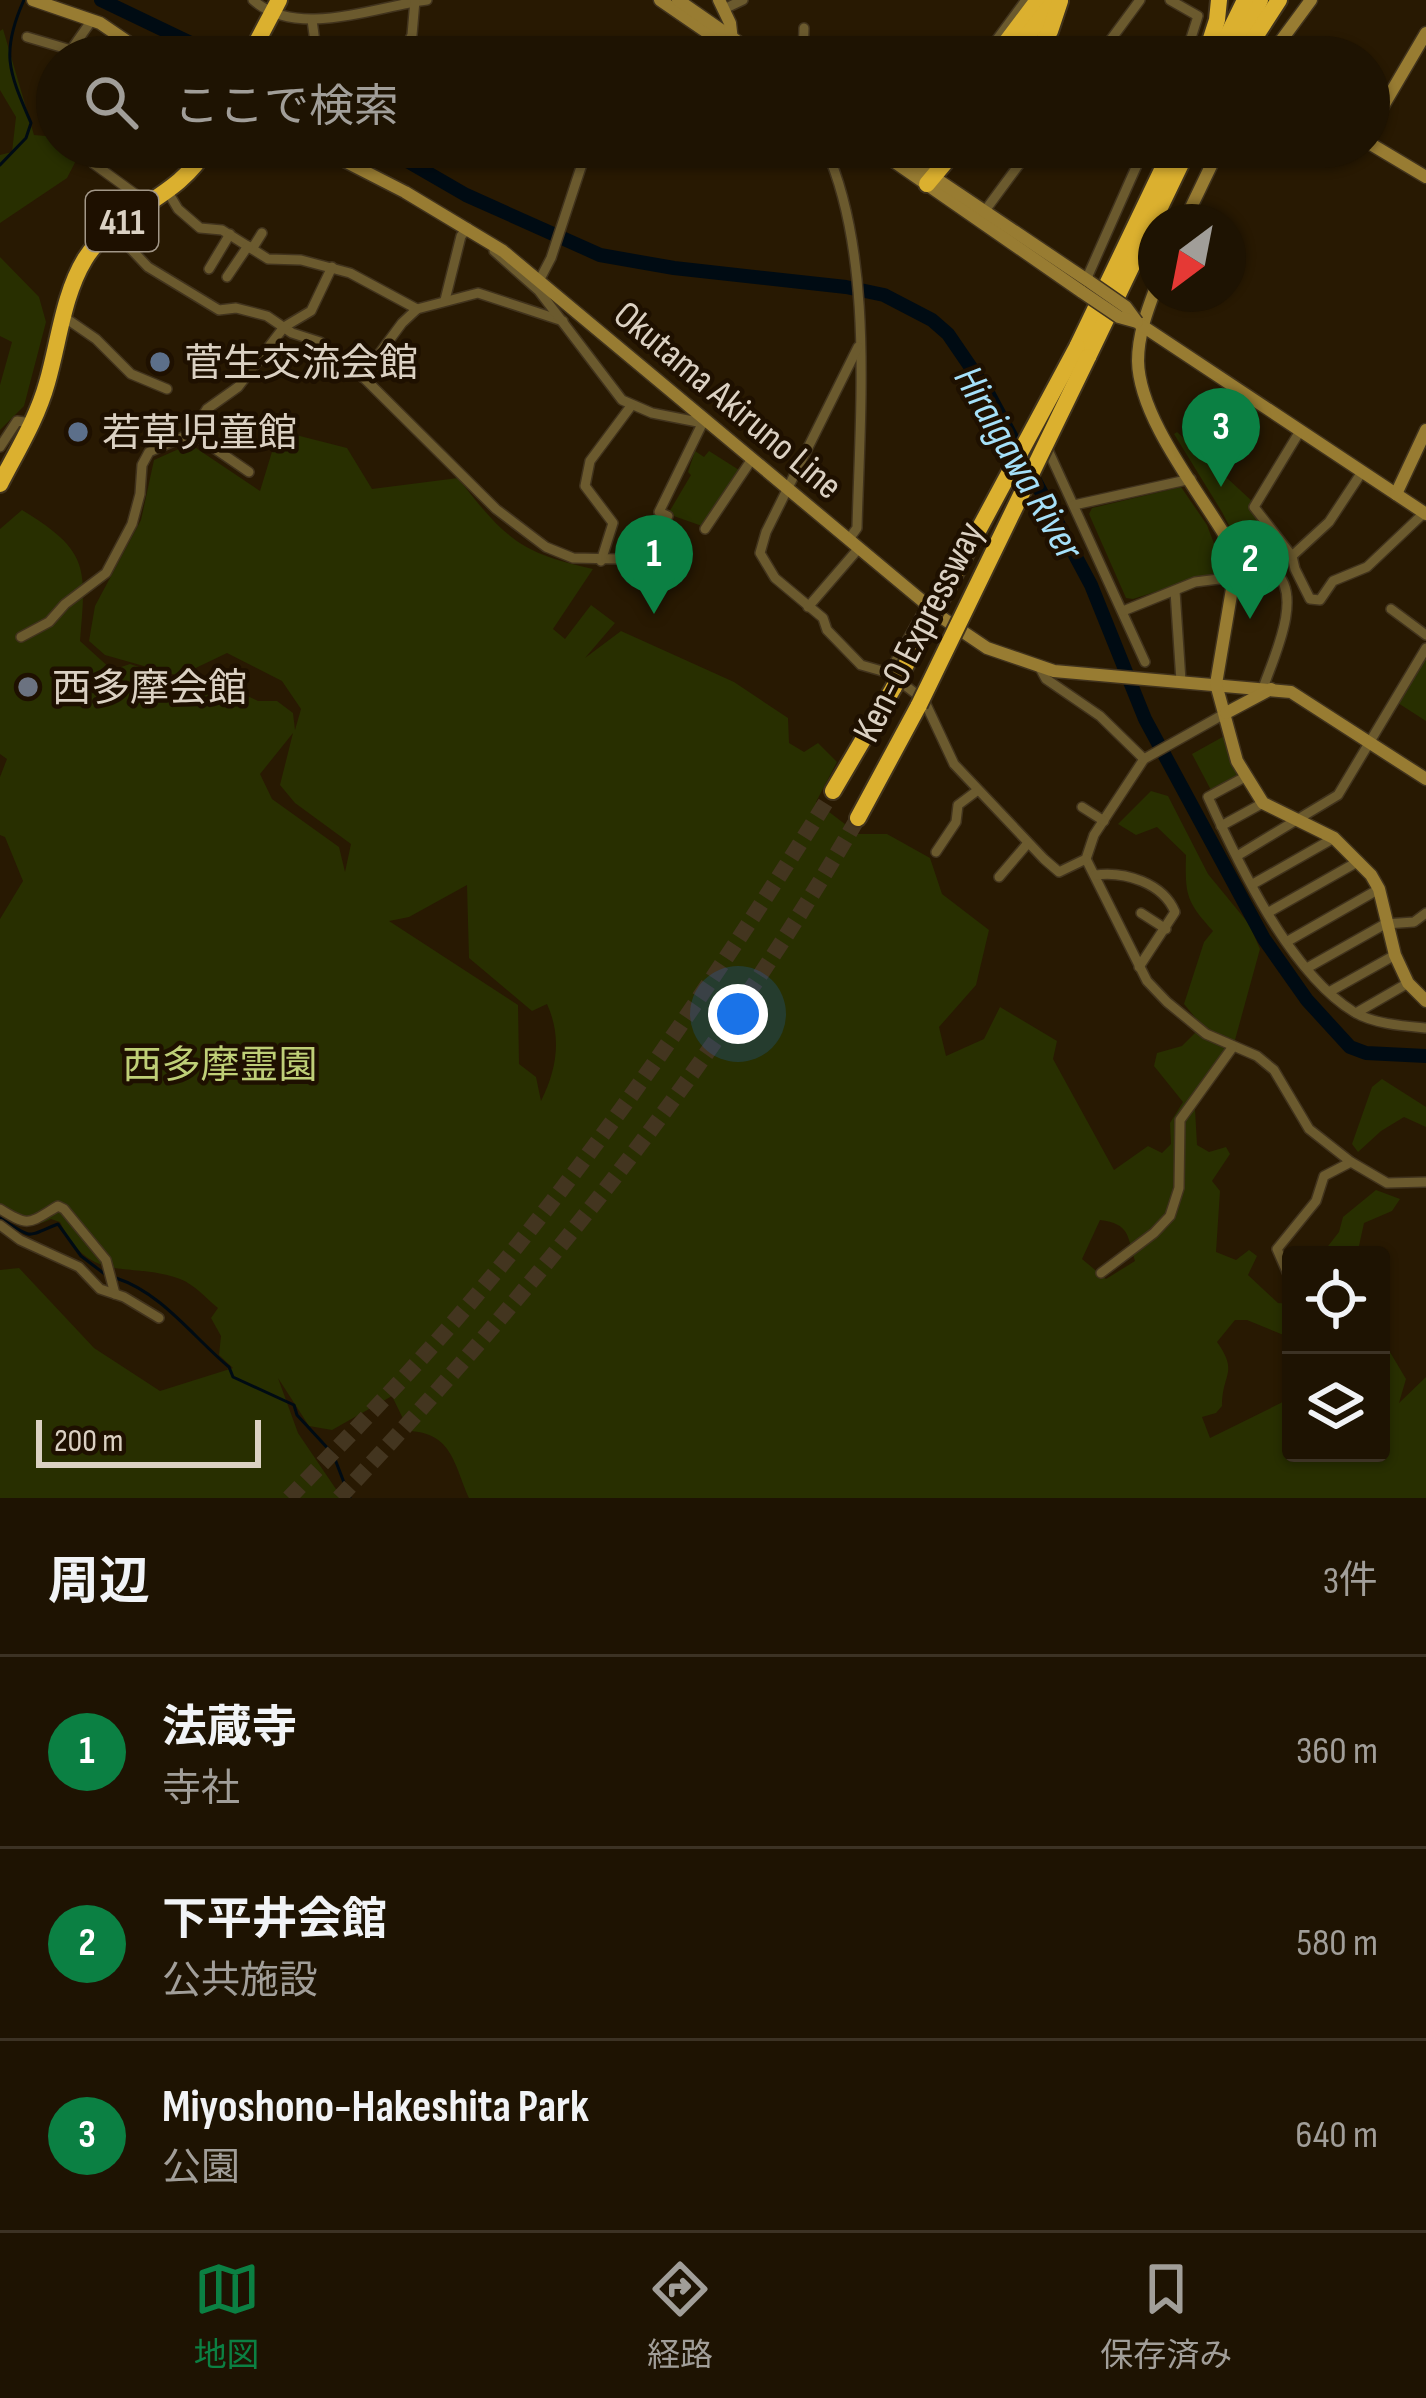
<!DOCTYPE html>
<html lang="ja">
<head>
<meta charset="utf-8">
<style>
	body { margin:0; font-family:"Sofia Sans Condensed","Noto Sans JP",sans-serif; background:#261c0c; color:#f1f3f6 }
	.controls { position:absolute; right:36px; bottom:36px; display:grid; overflow:hidden; border-radius:12px; box-shadow:0 3px 9px #0004 }
	.controls button { width:108px; height:108px; display:grid; place-items:center; padding:0; border:0; border-bottom:3px solid #3c3224; background:#1e1302; color:#f1f3f6; font:60px sans-serif }
	.compass { position:absolute; left:1138px; top:204px; width:108px; height:108px; border-radius:50%; background:#1e1302; box-shadow:0 3px 9px #0004; rotate:212deg }
	.scale { position:absolute; left:36px; bottom:30px; width:225px; box-sizing:border-box; padding-left:12px; border:6px solid #dbd1c3; border-top:0; font-size:33px; line-height:42px; white-space:nowrap; color:#dbd1c3; -webkit-text-stroke:9px #1e1000; paint-order:stroke }
	.you { position:absolute; left:738px; top:1014px; width:42px; height:42px; margin:-30px; border:9px solid #fff; border-radius:50%; background:#1a73e8; box-shadow:0 0 0 18px #1a73e833 }
	.badge { display:grid; place-items:center; width:78px; height:78px; border-radius:50%; background:#0b8043; color:#fff; font-size:39px; font-weight:700 }
	.pin { position:absolute; translate:-50% -99px; filter:drop-shadow(0 3px 6px #0008) }
	.pin::after { content:''; position:absolute; top:63px; width:42px; height:36px; background:inherit; clip-path:polygon(0 0,100% 0,50% 100%) }
	.list { margin:0; padding:0; list-style:none }
	h2 { display:flex; justify-content:space-between; align-items:center; height:156px; margin:0; padding:0 48px; font-size:51px }
	h2 small { font-size:39px; font-weight:400; color:#a19e99 }
	.list li { display:grid; grid-template-columns:78px 1fr auto; gap:36px; align-items:center; box-sizing:border-box; height:192px; padding:0 48px; border-top:3px solid #3c3224 }
	.list b { display:block; font-size:45px; white-space:nowrap }
	.list p { margin:0; font-size:39px; white-space:nowrap; color:#a19e99 }
	.list em { font-size:39px; font-style:normal; color:#a19e99 }
	.icon { flex:none; width:66px; height:66px; fill:none; stroke:currentColor; stroke-width:2; stroke-linecap:round; stroke-linejoin:round }
	.map { position:relative; flex:none; width:1426px; height:1498px; overflow:hidden }
	.search { position:absolute; background:#1e1302; box-shadow:0 3px 9px #0004; left:36px; right:36px; top:36px; height:132px; display:flex; align-items:center; gap:30px; box-sizing:border-box; padding:0 42px; border-radius:66px; color:#a19e99; font-size:45px }
	.sheet { height:732px; background:#1e1302 }
	nav { display:flex; justify-content:space-around; align-items:center; box-sizing:border-box; height:168px; border-top:3px solid #3c3224; background:#1e1302; font-size:33px; color:#a19e99 }
	nav a { display:grid; justify-items:center; gap:6px }
	nav .on { color:#0b8043 }
	.map>svg:first-child { display:block }
	.green { fill:#282f00; fill-rule:evenodd }
	.lines { fill:none; stroke-linecap:round; stroke-linejoin:round }
	.stream { stroke:#000b13; stroke-width:3 }
	.river { stroke:#000b13; stroke-width:14 }
	.highway-tunnel { stroke:#43351f; stroke-width:16; stroke-dasharray:16 8; stroke-linecap:butt }
	.street-casing { stroke:#41331d; stroke-width:12 }
	.secondary-casing { stroke:#41331d; stroke-width:15 }
	.highway-casing { stroke:#41331d; stroke-width:20 }
	.street { stroke:#6b5a2e; stroke-width:9 }
	.secondary { stroke:#987c32; stroke-width:12 }
	.highway { stroke:#dbb02f; stroke-width:16 }
	.secondary-bridge-casing { stroke:#41331d; stroke-width:15; stroke-linecap:butt }
	.highway-bridge-casing { stroke:#41331d; stroke-width:20; stroke-linecap:butt }
	.secondary-bridge { stroke:#987c32; stroke-width:12 }
	.highway-bridge { stroke:#dbb02f; stroke-width:16 }
	.service-dot { fill:#5c6f8a; stroke:#1e1000; stroke-width:4.5 }
	.worship-dot { fill:#6b7280; stroke:#1e1000; stroke-width:4.5 }
	.labels { text-anchor:middle; stroke-width:9; stroke-linejoin:round; paint-order:stroke }
	.shield { fill:#1e1000; stroke:#a29788; stroke-width:3 }
	.shield-label { font-size:36px; font-weight:bold; fill:#dbd1c3 }
	.poi-label { font-size:39px; fill:#dbd1c3; stroke:#1e1000; text-anchor:start }
	.street-label { font-size:39px; fill:#dbd1c3; stroke:#1e1000 }
	.park-label { font-size:39px; fill:#bfcf77; stroke:#1e1000 }
	.water-label { font-size:42px; font-style:italic; fill:#a5e0f9; stroke:#1e1000 }
</style>
</head>
<body>
<div class="map">
<svg width="1426" height="1498" viewBox="0 0 1426 1498">
	<rect width="100%" height="100%" fill="#281902"/>
	<!-- green -->
	<g class="green">
		<path d="M 3,29 L 34,135 L 57,137 L 57,147 L 83,147 L 67,178 L 0,223 L 0,155 L 12,152 L 16,117 L 0,90 L 0,31 Z"/>
		<path d="M 0,257 L 39,297 L 46,322 L 24,406 L 0,430 L 0,385 L 12,342 L 0,336 Z"/>
		<path d="M 1177,432 L 1253,502 L 1291,565 L 1243,568 L 1234,535 L 1222,512 L 1174,434 Z"/>
		<path d="M 292,434 L 347,448 L 372,489 L 458,478 C 504,537 519,553 593,569 L 553,629 L 565,639 L 591,605 L 615,623 L 585,658 L 621,631 L 734,682 L 788,718 L 789,743 L 804,752 L 818,743 L 837,762 L 816,802 L 858,834 L 887,834 L 930,858 L 942,894 L 989,930 L 976,985 L 939,1027 L 946,1056 L 984,1039 L 1000,1007 L 1057,1041 L 1053,1059 L 1114,1170 L 1148,1146 L 1162,1153 L 1171,1144 L 1170,1123 L 1183,1102 L 1154,1066 L 1157,1053 L 1182,1046 L 1202,1026 L 1184,1004 L 1204,942 L 1213,931 C 1186,901 1185,895 1186,855 L 1157,827 L 1136,835 L 1118,824 L 1151,791 L 1168,796 L 1208,874 L 1249,924 L 1260,949 L 1235,1040 L 1194,1091 L 1197,1145 L 1209,1152 L 1226,1147 L 1230,1154 L 1212,1181 L 1220,1191 L 1216,1252 L 1236,1260 L 1249,1250 L 1257,1256 L 1248,1275 L 1278,1303 L 1291,1304 L 1291,1338 L 1247,1320 L 1235,1320 L 1217,1342 C 1239,1373 1222,1373 1222,1406 L 1216,1413 L 1202,1417 L 1210,1438 L 1291,1398 L 1291,1453 L 1381,1453 L 1381,1337 L 1406,1379 L 1399,1403 L 1426,1377 L 1426,1498 L 469,1498 C 454,1464 452,1433 409,1431 L 392,1396 L 332,1430 L 309,1426 L 278,1378 L 298,1433 L 342,1498 L 0,1498 L 0,1270 L 19,1268 L 94,1348 L 160,1391 L 233,1368 L 219,1355 L 221,1336 L 211,1318 L 218,1308 C 207,1299 194,1284 180,1279 C 127,1260 91,1286 60,1222 L 51,1219 C 29,1230 20,1225 0,1213 L 0,919 L 23,881 L 5,837 L 0,835 L 0,777 L 7,759 L 0,754 L 0,529 L 22,510 C 90,551 86,568 80,641 L 112,670 L 130,664 L 208,690 L 218,682 L 258,701 L 277,701 L 293,713 L 295,730 L 301,709 L 282,681 L 227,653 L 179,676 L 105,655 L 89,641 L 95,606 L 141,520 L 154,460 L 190,444 L 260,491 L 275,442 ZM 293,733 L 280,785 L 295,803 L 351,844 L 345,872 L 339,847 L 272,799 L 260,774 ZM 467,885 L 469,958 L 532,1011 L 547,1004 C 562,1037 557,1069 541,1101 L 536,1077 L 519,1064 L 518,1005 L 389,921 L 409,917 ZM 1100,1220 C 1130,1224 1127,1235 1135,1261 L 1106,1279 L 1082,1259 Z"/>
		<path d="M 695,451 L 704,457 L 709,451 L 739,470 L 702,526 L 668,514 L 691,475 L 688,472 Z"/>
		<path d="M 1181,487 L 1207,525 L 1224,570 L 1133,599 L 1126,598 L 1089,514 L 1092,508 Z"/>
		<path d="M 1425,658 L 1426,658 L 1426,721 L 1398,703 Z"/>
		<path d="M 1228,734 L 1238,778 L 1212,792 L 1192,754 Z"/>
		<path d="M 1382,1079 L 1426,1107 L 1426,1127 L 1404,1117 L 1381,1131 L 1358,1152 L 1352,1144 L 1372,1087 Z"/>
		<path d="M 1376,1190 L 1400,1199 L 1392,1211 L 1364,1223 L 1357,1255 L 1327,1255 L 1325,1250 L 1339,1232 L 1343,1217 Z"/>
	</g>
	<g class="lines">
		<!-- stream -->
		<g class="stream">
			<path d="M 0,165 L 26,138 L 31,123 C 9,72 0,53 24,0"/>
			<path d="M 0,1218 C 35,1240 24,1237 58,1224 L 81,1256 L 106,1275"/>
			<path d="M 116,1278 C 162,1293 193,1337 229,1367 L 233,1377 L 294,1405 L 297,1415 L 333,1454 L 350,1498"/>
		</g>
		<!-- river -->
		<g class="river">
			<path d="M 101,0 L 220,57"/>
			<path d="M 383,147 L 466,195 L 600,255 L 674,268 L 846,287 L 884,295 L 932,320 L 948,334 L 987,391 L 1091,585 L 1145,719 L 1264,939 L 1307,1000 L 1350,1047 L 1366,1053 L 1426,1056"/>
		</g>
		<!-- highway-tunnel -->
		<g class="highway-tunnel">
			<path d="M 289,1498 C 350,1435 412,1371 469,1304 C 605,1144 722,969 833,791"/>
			<path d="M 339,1498 C 535,1290 714,1066 858,818"/>
		</g>
		<defs>
			<g id="street">
				<path d="M 253,0 C 297,39 374,7 427,0"/>
				<path d="M 1170,0 L 1198,16 L 1185,57"/>
				<path d="M 724,9 L 743,0"/>
				<path d="M 312,20 L 315,42 L 350,57"/>
				<path d="M 27,37 L 71,50"/>
				<path d="M 66,57 L 92,20"/>
				<path d="M 401,57 L 412,35 L 415,0"/>
				<path d="M 803,57 L 804,28"/>
				<path d="M 984,57 L 1026,0"/>
				<path d="M 1098,57 L 1140,0"/>
				<path d="M 92,147 L 89,154 L 94,164 L 149,204"/>
				<path d="M 825,147 C 874,255 860,410 857,528 L 849,539"/>
				<path d="M 168,192 L 178,209 L 200,228 L 222,230 L 268,259 L 301,260 L 350,273 L 417,309 L 478,293 L 563,321"/>
				<path d="M 984,212 L 1032,147"/>
				<path d="M 111,228 L 148,267 L 219,310 L 236,308 L 267,316 L 292,333 L 320,342 L 365,379 L 496,509 L 546,547 L 573,558 L 619,559 L 655,537 L 668,516 L 659,512 L 702,424"/>
				<path d="M 252,249 L 262,233"/>
				<path d="M 494,251 L 539,291 L 622,400 L 652,413 L 703,423"/>
				<path d="M 209,269 L 230,234"/>
				<path d="M 227,277 L 248,246"/>
				<path d="M 540,279 L 551,258 L 581,167"/>
				<path d="M 1086,280 L 1145,147"/>
				<path d="M 445,300 L 461,236 L 468,228"/>
				<path d="M 64,317 L 96,339 L 131,374 L 167,389"/>
				<path d="M 858,347 L 766,532 L 760,553 L 775,578 L 823,618 L 827,630 L 861,665 L 889,673 L 924,700 L 954,764 L 1044,859 L 1059,872 L 1086,859 L 1094,835 L 1144,759 L 1226,713"/>
				<path d="M 362,377 L 402,323 L 417,309"/>
				<path d="M 1300,431 L 1254,507 L 1292,556 L 1295,569 L 1310,599 L 1320,600 L 1333,581 L 1367,567 L 1424,513"/>
				<path d="M 192,433 L 249,472"/>
				<path d="M 0,447 L 17,421 L 32,423"/>
				<path d="M 1048,450 L 1145,662"/>
				<path d="M 1074,505 L 1191,479"/>
				<path d="M 705,529 L 752,459"/>
				<path d="M 1292,556 L 1329,522 L 1362,472"/>
				<path d="M 601,561 L 613,523 L 585,486 L 590,461 L 631,406"/>
				<path d="M 1175,591 L 1181,681"/>
				<path d="M 808,607 L 859,548"/>
				<path d="M 1391,609 L 1426,635"/>
				<path d="M 1123,611 L 1195,582 L 1275,572 C 1304,595 1273,659 1263,688"/>
				<path d="M 21,637 L 49,622 L 65,604 L 106,573 L 132,524 L 140,494 L 142,465 L 149,452 L 192,433 L 207,409 L 238,387 L 284,327 L 311,311 L 332,267"/>
				<path d="M 1040,668 L 1046,679 L 1100,716 L 1144,759"/>
				<path d="M 889,673 L 927,605"/>
				<path d="M 1245,777 L 1208,797 C 1238,863 1290,973 1354,1012 C 1374,1024 1403,1026 1426,1028"/>
				<path d="M 1082,807 L 1104,821"/>
				<path d="M 1221,826 L 1263,803"/>
				<path d="M 936,852 L 956,822 L 958,805 L 978,790"/>
				<path d="M 1237,856 L 1338,795 L 1426,648"/>
				<path d="M 1086,859 L 1147,981 L 1167,1002 L 1206,1034 L 1257,1056 L 1274,1070 L 1309,1129 L 1351,1162 L 1387,1183 L 1426,1182"/>
				<path d="M 1095,875 C 1125,871 1163,883 1175,912 L 1139,967"/>
				<path d="M 999,877 L 1028,843"/>
				<path d="M 1253,884 L 1334,838"/>
				<path d="M 1269,912 L 1359,861"/>
				<path d="M 1141,913 L 1166,929"/>
				<path d="M 1288,941 L 1379,889"/>
				<path d="M 1307,968 L 1385,924 L 1414,922 L 1426,913"/>
				<path d="M 1329,992 L 1395,955"/>
				<path d="M 1356,1013 L 1408,983"/>
				<path d="M 0,1209 C 30,1228 29,1223 58,1206 L 64,1209 L 106,1260 L 115,1294"/>
				<path d="M 0,1225 L 20,1240 L 79,1267 L 100,1289 L 124,1297 L 159,1318"/>
				<path d="M 1101,1273 L 1154,1233 L 1170,1216 L 1179,1188 L 1180,1120 L 1232,1048"/>
				<path d="M 1291,1281 L 1277,1249 L 1316,1201 L 1324,1176 L 1351,1162"/>
			</g>
			<g id="secondary">
				<path d="M 33,0 L 100,23 L 150,57"/>
				<path d="M 660,0 L 743,57"/>
				<path d="M 678,0 L 760,57"/>
				<path d="M 719,0 L 730,23 L 732,41"/>
				<path d="M 1269,57 L 1311,0"/>
				<path d="M 1369,130 L 1426,33"/>
				<path d="M 1369,143 L 1426,177"/>
				<path d="M 317,147 L 405,192 L 503,251 L 944,619 L 987,648 L 1054,671 L 1291,692 L 1426,779"/>
				<path d="M 873,147 L 1082,292"/>
				<path d="M 889,147 L 1090,282"/>
				<path d="M 1184,222 L 1220,147"/>
				<path d="M 1156,287 C 1147,311 1138,335 1138,361 C 1139,418 1198,490 1227,539 L 1234,577 L 1216,684 L 1237,761 L 1263,803 L 1334,838 L 1371,875 L 1379,889 L 1395,955 L 1408,983 L 1426,1001"/>
				<path d="M 1138,323 L 1426,514"/>
				<path d="M 1396,494 L 1426,430"/>
				<path d="M 1226,713 L 1271,689"/>
			</g>
			<g id="highway">
				<path d="M 1242,37 L 1260,0"/>
				<path d="M 249,57 L 279,0"/>
				<path d="M 995,57 L 1038,0"/>
				<path d="M 1011,57 L 1055,0"/>
				<path d="M 1032,57 L 1050,31 L 1060,1"/>
				<path d="M 1205,57 L 1217,20 L 1219,0"/>
				<path d="M 1217,57 L 1245,0"/>
				<path d="M 1242,57 L 1279,0"/>
				<path d="M 927,184 L 958,147"/>
				<path d="M 1077,347 L 1173,147"/>
				<path d="M 1088,357 L 1189,147"/>
				<path d="M 0,484 C 17,451 37,419 47,383 C 59,342 63,295 85,259 C 116,209 179,200 207,147"/>
				<path d="M 833,791 L 894,687"/>
				<path d="M 858,818 L 919,705"/>
			</g>
		</defs>
		<!-- street casing -->
		<use href="#street" class="street-casing"/>
		<!-- secondary casing -->
		<use href="#secondary" class="secondary-casing"/>
		<!-- highway casing -->
		<use href="#highway" class="highway-casing"/>
		<!-- street -->
		<use href="#street" class="street"/>
		<!-- secondary -->
		<use href="#secondary" class="secondary"/>
		<!-- highway -->
		<use href="#highway" class="highway"/>
		<defs>
			<g id="secondary-bridge">
				<path d="M 1090,282 L 1126,307 L 1137,322"/>
				<path d="M 1082,292 L 1119,317 L 1137,322"/>
			</g>
			<g id="highway-bridge">
				<path d="M 894,687 L 1077,347"/>
				<path d="M 919,705 L 1088,357"/>
			</g>
		</defs>
		<!-- secondary-bridge casing -->
		<use href="#secondary-bridge" class="secondary-bridge-casing"/>
		<!-- highway-bridge casing -->
		<use href="#highway-bridge" class="highway-bridge-casing"/>
		<!-- secondary-bridge -->
		<use href="#secondary-bridge" class="secondary-bridge"/>
		<!-- highway-bridge -->
		<use href="#highway-bridge" class="highway-bridge"/>
	</g>
	<!-- markers -->
	<g class="service-dot">
		<circle cx="160" cy="362" r="12"/>
		<circle cx="78" cy="432" r="12"/>
	</g>
	<circle class="worship-dot" cx="28" cy="687" r="12"/>
	<g class="labels">
		<!-- shield labels -->
		<rect class="shield" x="86" y="191" width="72" height="60" rx="9"/>
		<g class="shield-label">
			<text x="122" y="234">411</text>
		</g>
		<!-- poi labels -->
		<g class="poi-label">
			<text x="184" y="376">菅生交流会館</text>
			<text x="102" y="446">若草児童館</text>
			<text x="52" y="701">西多摩会館</text>
		</g>
		<!-- street labels -->
		<g class="street-label">
			<text transform="translate(729 399) rotate(40)" y="14">Okutama Akiruno Line</text>
			<text transform="translate(917 631) rotate(-63)" y="14">Ken-O Expressway</text>
		</g>
		<!-- park labels -->
		<g class="park-label">
			<text x="220" y="1078">西多摩霊園</text>
		</g>
		<!-- water labels -->
		<g class="water-label">
			<text transform="translate(1020 462) rotate(60)" y="15">Hiraigawa River</text>
		</g>
	</g>
</svg>
<div class="controls">
<button><svg class="icon" aria-label="locate" viewBox="0 0 24 24"><circle cx="12" cy="12" r="6"/><path d="M12 2v4M12 18v4M2 12h4M18 12h4"/></svg></button>
<button><svg class="icon" aria-label="layers" viewBox="0 0 24 24"><path d="M12 4l9 5-9 5-9-5zM3 14l9 5 9-5"/></svg></button>
</div>
<svg class="compass" viewBox="-18 -18 36 36"><path d="M0-13l5 13h-10z" fill="#e53935"/><path d="M0 13l5-13h-10z" fill="#a19e99"/></svg>
<div class="scale">200 m</div>
<div class="you"></div>
<div class="pin badge" style="left:654px;top:614px">1</div>
<div class="pin badge" style="left:1250px;top:619px">2</div>
<div class="pin badge" style="left:1221px;top:487px">3</div>
<div class="search"><svg class="icon" aria-label="search" viewBox="0 0 24 24"><circle cx="10" cy="10" r="6"/><path d="M15 15l6 6"/></svg>ここで検索</div>
</div>
<section class="sheet">
<h2>周辺<small>3件</small></h2>
<ul class="list">
<li><span class="badge">1</span><div><b>法蔵寺</b><p>寺社</p></div><em>360 m</em></li>
<li><span class="badge">2</span><div><b>下平井会館</b><p>公共施設</p></div><em>580 m</em></li>
<li><span class="badge">3</span><div><b>Miyoshono-Hakeshita Park</b><p>公園</p></div><em>640 m</em></li>
</ul>
</section>
<nav>
<a class="on"><svg class="icon" aria-label="map" viewBox="0 0 24 24"><path d="M3 6l6-2 6 2 6-2v14l-6 2-6-2-6 2zM9 4v14M15 6v14"/></svg>地図</a>
<a><svg class="icon" aria-label="directions" viewBox="0 0 24 24"><path d="M12 3l9 9-9 9-9-9zM9 14v-3h6M13 9l2 2-2 2"/></svg>経路</a>
<a><svg class="icon" aria-label="saved" viewBox="0 0 24 24"><path d="M7 4h10v16l-5-4-5 4z"/></svg>保存済み</a>
</nav>
</body>
</html>
